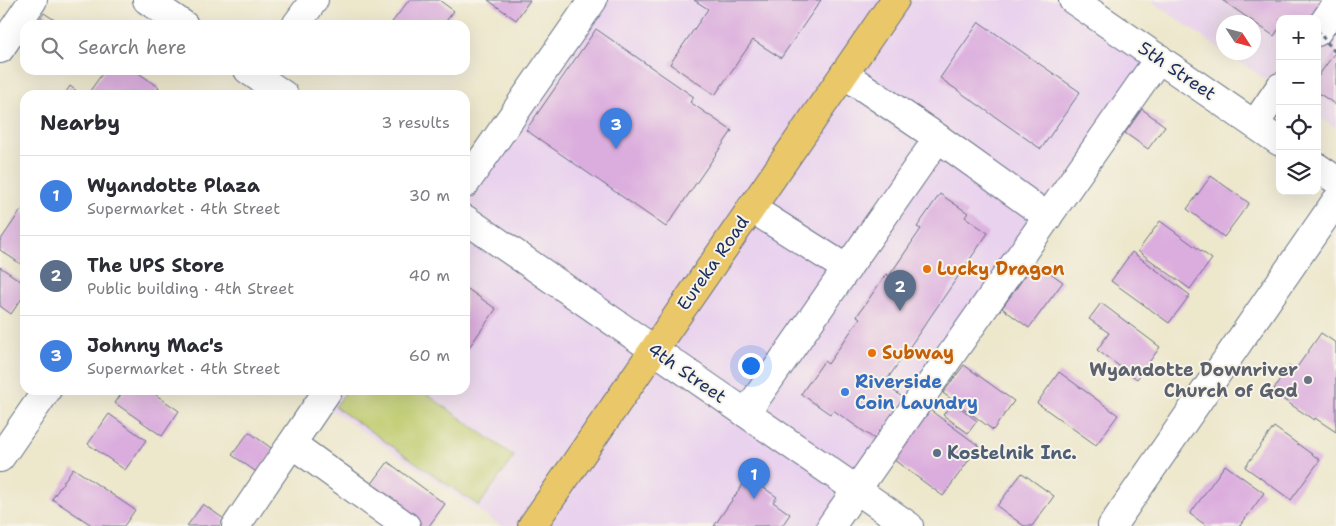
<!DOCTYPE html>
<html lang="en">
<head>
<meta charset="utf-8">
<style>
	body { margin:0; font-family:"Shantell Sans",sans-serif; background:#f2f2f3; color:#2b2b33 }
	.controls { position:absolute; right:15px; top:15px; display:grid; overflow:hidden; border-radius:10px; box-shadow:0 5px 20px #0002 }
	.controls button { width:45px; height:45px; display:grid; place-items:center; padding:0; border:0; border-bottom:1px solid #e1e1e2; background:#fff; color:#2b2b33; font:25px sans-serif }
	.compass { position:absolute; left:1216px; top:15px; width:45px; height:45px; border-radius:50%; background:#fff; box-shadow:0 5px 20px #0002; rotate:126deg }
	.you { position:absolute; left:750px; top:365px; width:18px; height:18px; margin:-12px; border:4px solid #fff; border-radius:50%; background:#1a73e8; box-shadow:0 0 0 8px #1a73e833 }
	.badge { display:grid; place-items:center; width:32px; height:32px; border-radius:50%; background:#b45309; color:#fff; font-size:16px; font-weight:700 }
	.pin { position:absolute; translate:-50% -41px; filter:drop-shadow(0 1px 2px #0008) }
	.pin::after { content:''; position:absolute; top:26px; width:18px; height:15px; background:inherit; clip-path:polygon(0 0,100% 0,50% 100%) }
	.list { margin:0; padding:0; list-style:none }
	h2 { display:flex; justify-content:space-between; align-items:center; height:65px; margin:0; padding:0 20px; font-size:21px }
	h2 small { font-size:16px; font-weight:400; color:#7c7c81 }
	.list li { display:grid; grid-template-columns:32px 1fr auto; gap:15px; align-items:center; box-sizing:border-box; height:80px; padding:0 20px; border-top:1px solid #e1e1e2 }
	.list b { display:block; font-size:19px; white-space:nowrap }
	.list p { margin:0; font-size:16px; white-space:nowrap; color:#7c7c81 }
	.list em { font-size:16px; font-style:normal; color:#7c7c81 }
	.icon { flex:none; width:28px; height:28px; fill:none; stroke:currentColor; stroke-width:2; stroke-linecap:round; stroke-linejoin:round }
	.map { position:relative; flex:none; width:1336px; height:526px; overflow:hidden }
	.search { position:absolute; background:#fff; box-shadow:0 5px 20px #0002; left:20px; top:20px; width:450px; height:55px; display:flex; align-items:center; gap:12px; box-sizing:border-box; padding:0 18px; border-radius:15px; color:#7c7c81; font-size:19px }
	.panel { position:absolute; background:#fff; box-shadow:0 5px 20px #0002; left:20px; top:90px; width:450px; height:305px; border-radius:15px }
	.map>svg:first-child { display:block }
	.built { fill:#e9d2ee }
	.green { fill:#bdca6b; stroke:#6c7c64 }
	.building { fill:#dbadde }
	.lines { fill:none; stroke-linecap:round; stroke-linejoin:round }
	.minor-casing { stroke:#646f84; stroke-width:30 }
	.major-casing { stroke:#646f84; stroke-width:30 }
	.minor { stroke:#fff; stroke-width:28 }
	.major { stroke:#eac769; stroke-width:28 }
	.path-bridge { stroke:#646f84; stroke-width:3; stroke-dasharray:4 4; stroke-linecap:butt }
	.food-dot { fill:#e8710a; stroke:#f7f3e8; stroke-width:2 }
	.worship-dot { fill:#6b7280; stroke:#f7f3e8; stroke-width:2 }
	.shop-dot { fill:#3f7fe0; stroke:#f7f3e8; stroke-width:2 }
	.service-dot { fill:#5c6f8a; stroke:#f7f3e8; stroke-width:2 }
	.labels { text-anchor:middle; stroke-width:4; stroke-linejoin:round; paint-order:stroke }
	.street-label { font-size:18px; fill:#1b2f5e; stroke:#f7f3e8 }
	.food-label { font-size:18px; font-weight:bold; fill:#c56008; stroke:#f7f3e8; text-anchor:start }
	.worship-label { font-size:18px; font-weight:bold; fill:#5b616d; stroke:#f7f3e8; text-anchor:end }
	.shop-label { font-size:18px; font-weight:bold; fill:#366cbe; stroke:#f7f3e8; text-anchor:start }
	.service-label { font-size:18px; font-weight:bold; fill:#4e5e75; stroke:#f7f3e8; text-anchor:start }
</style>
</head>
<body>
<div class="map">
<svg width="1336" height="526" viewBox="0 0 1336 526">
	<rect width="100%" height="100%" fill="#f7f3e8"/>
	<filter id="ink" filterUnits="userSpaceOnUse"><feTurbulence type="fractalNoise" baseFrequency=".02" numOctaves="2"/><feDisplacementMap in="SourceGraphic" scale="10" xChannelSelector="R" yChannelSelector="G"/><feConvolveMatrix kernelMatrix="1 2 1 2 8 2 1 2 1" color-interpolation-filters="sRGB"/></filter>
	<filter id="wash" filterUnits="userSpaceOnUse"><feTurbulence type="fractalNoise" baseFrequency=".0096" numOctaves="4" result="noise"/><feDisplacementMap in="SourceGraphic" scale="20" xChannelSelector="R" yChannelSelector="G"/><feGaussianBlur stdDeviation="1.12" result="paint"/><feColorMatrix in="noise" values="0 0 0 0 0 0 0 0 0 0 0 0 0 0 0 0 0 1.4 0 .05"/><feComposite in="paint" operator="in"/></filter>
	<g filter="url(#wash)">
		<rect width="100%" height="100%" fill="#ede7cc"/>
		<!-- built -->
		<g class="built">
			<path d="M 594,0 L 1073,0 L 1159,58 L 831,526 L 501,526 L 320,402 L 328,390 L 465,390 L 465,184 Z"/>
			<path d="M 1150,0 L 1336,0 L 1336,128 L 1317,115 L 1317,19 L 1280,19 L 1280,89 L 1226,53 L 1254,52 L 1254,22 L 1224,22 L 1223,51 Z"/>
		</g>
		<!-- green -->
		<path class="green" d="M 347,390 L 421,390 L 514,456 L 479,506 L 335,407 Z"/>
		<g id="blocks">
			<!-- building -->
			<g class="building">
				<path d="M 409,0 L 439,0 L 454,11 L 443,25 L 390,25 Z"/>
				<path d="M 488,0 L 530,0 L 516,20 Z"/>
				<path d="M 694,0 L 821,0 L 781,58 L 753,40 L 715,95 L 670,64 L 708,9 Z"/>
				<path d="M 1222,0 L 1324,0 L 1311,19 L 1286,17 L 1280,19 L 1280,27 L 1274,36 Z"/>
				<path d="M 44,13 L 62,25 L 36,25 Z"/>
				<path d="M 979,22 L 1080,92 L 1041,149 L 940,78 Z"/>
				<path d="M 596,29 L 694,97 L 690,102 L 732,131 L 666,227 L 526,130 Z"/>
				<path d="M 1336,51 L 1336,105 L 1317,92 L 1317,78 Z"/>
				<path d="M 105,70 L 134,70 L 159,87 L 154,95 L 94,95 L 89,92 Z"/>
				<path d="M 70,86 L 82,95 L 64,95 Z"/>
				<path d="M 1142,109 L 1165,126 L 1148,149 L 1125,133 Z"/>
				<path d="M 1211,176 L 1249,203 L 1224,237 L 1187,209 Z"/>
				<path d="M 940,194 L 968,213 L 965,217 L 988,233 L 884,384 L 905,399 L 876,440 L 833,410 L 830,414 L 801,394 L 824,361 L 828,364 L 860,318 L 857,316 L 886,274 L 889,276 L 921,229 L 917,227 Z"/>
				<path d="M 21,210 L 25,213 L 25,267 L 0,250 L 0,241 Z"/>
				<path d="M 1160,221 L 1212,259 L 1190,289 L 1138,251 Z"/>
				<path d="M 1132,252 L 1190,295 L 1169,323 L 1111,281 Z"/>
				<path d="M 1035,262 L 1063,282 L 1029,328 L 1002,308 Z"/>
				<path d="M 0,267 L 25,284 L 25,294 L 11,314 L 0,306 Z"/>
				<path d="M 465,287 L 496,309 L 465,353 Z"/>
				<path d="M 1101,303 L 1160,347 L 1137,379 L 1097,350 L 1109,333 L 1089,319 Z"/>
				<path d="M 1321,333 L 1336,343 L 1336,432 L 1315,418 L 1314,420 L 1278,396 L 1280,393 L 1274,389 L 1289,366 L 1295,370 Z"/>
				<path d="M 964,365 L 1014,401 L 993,430 L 943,393 Z"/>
				<path d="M 1059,372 L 1118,415 L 1096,445 L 1037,403 Z"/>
				<path d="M 124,390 L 149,390 L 179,411 L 162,436 L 115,403 Z"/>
				<path d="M 953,402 L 977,421 L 968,433 L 943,415 Z"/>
				<path d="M 930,410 L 979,446 L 943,496 L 894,460 Z"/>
				<path d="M 109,414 L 146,440 L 125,470 L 88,444 Z"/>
				<path d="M 1274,427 L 1320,460 L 1291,500 L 1245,467 Z"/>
				<path d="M 249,432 L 274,450 L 258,473 L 232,455 Z"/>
				<path d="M 388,462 L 445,504 L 429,526 L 419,526 L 368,489 Z"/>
				<path d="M 1225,465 L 1264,493 L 1240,526 L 1207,526 L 1190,514 Z"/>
				<path d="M 73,468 L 135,510 L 124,526 L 93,526 L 52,499 Z"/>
				<path d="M 1022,473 L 1054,496 L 1032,526 L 1024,526 L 997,506 Z"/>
				<path d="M 748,477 L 777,497 L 773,502 L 790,514 L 782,526 L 714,526 Z"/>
				<path d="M 203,504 L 224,519 L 219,526 L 187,526 Z"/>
			</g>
		</g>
	</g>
	<g filter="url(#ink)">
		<use href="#blocks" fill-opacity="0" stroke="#646f84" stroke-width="1"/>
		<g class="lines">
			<defs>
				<g id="minor">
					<path d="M 147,0 L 184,25"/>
					<path d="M 1073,0 L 1280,142"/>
					<path d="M 296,25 L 314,0"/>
					<path d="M 1317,32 L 1336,5"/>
					<path d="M 0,49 L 33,0"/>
					<path d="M 248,70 L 284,95"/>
					<path d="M 844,74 L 938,138"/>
					<path d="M 1255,124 L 1280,87"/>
					<path d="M 1317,167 L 1336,180"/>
					<path d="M 465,184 L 593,0"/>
					<path d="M 751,208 L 847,269"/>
					<path d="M 465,219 L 909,526"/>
					<path d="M 746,413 L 938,138 L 1048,217"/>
					<path d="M 292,444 L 406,526"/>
					<path d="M 0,458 L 47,390"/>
					<path d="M 236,526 L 328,390"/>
					<path d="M 831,526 L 1159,58"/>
					<path d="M 1112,526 L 1336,201"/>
				</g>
				<path id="major" d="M 532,526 L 895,0"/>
			</defs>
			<!-- minor casing -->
			<use href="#minor" class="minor-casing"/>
			<!-- major casing -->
			<use href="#major" class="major-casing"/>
			<!-- minor -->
			<use href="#minor" class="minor"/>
			<!-- major -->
			<use href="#major" class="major"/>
			<!-- path-bridge -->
			<path class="path-bridge" d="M 1317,30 L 1335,52"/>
		</g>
	</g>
	<!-- markers -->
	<g class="food-dot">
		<circle cx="927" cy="269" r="5"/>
		<circle cx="872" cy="353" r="5"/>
	</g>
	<circle class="worship-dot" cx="1308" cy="380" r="5"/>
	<circle class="shop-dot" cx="845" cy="392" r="5"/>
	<circle class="service-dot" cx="937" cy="453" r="5"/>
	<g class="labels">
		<!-- street labels -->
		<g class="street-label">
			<text transform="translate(1177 71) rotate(34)" y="6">5th Street</text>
			<text transform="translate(713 263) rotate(-55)" y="6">Eureka Road</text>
			<text transform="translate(687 373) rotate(35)" y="6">4th Street</text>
		</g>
		<!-- food labels -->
		<g class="food-label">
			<text x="937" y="275">Lucky Dragon</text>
			<text x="882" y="359">Subway</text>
		</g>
		<!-- worship labels -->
		<g class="worship-label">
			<text x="1298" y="376">Wyandotte Downriver<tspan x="1298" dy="21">Church of God</tspan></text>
		</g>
		<!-- shop labels -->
		<g class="shop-label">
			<text x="855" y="388">Riverside<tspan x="855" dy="21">Coin Laundry</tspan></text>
		</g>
		<!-- service labels -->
		<g class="service-label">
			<text x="947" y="459">Kostelnik Inc.</text>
		</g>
	</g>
</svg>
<div class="controls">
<button>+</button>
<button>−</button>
<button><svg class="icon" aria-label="locate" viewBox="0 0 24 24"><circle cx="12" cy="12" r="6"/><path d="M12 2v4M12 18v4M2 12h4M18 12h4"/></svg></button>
<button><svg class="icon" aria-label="layers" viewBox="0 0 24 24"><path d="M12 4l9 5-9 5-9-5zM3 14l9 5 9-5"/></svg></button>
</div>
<svg class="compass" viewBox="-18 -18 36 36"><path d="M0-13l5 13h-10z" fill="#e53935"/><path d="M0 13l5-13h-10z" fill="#7c7c81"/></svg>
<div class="you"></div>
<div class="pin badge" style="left:754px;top:499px;background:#3f7fe0">1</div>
<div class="pin badge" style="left:900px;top:311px;background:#5c6f8a">2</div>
<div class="pin badge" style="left:616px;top:149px;background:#3f7fe0">3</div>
<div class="search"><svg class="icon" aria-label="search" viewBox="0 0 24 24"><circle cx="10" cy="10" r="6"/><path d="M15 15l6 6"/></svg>Search here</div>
<section class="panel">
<h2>Nearby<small>3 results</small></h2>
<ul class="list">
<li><span class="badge" style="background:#3f7fe0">1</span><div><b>Wyandotte Plaza</b><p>Supermarket · 4th Street</p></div><em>30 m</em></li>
<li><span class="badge" style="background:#5c6f8a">2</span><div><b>The UPS Store</b><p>Public building · 4th Street</p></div><em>40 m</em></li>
<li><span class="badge" style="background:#3f7fe0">3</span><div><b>Johnny Mac's</b><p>Supermarket · 4th Street</p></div><em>60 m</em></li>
</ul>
</section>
</div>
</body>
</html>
